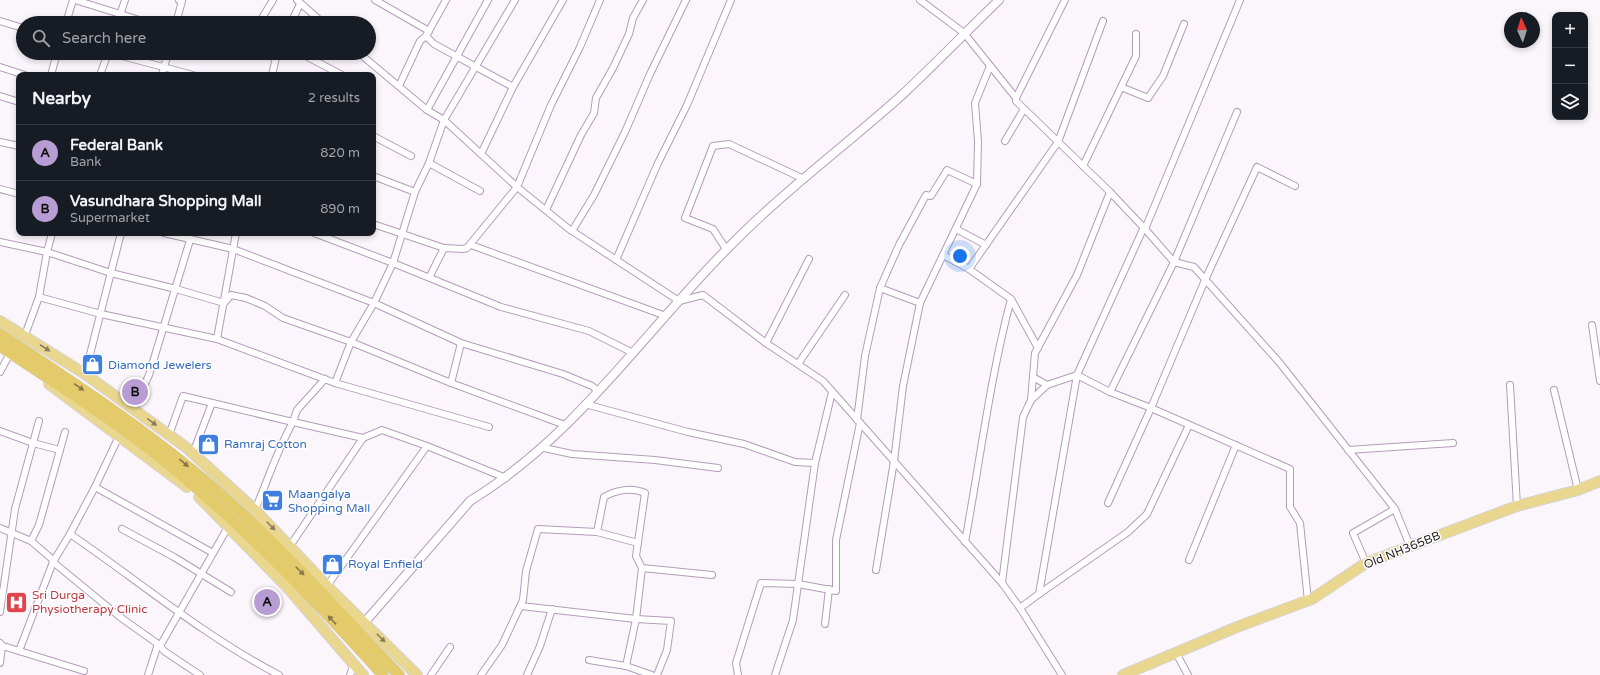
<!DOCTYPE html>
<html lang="en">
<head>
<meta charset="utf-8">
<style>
	body { margin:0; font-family:"Varela Round",sans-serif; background:#20242c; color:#f1f3f6 }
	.controls { position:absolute; right:12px; top:12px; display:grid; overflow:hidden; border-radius:8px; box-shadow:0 2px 6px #0003 }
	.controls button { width:36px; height:36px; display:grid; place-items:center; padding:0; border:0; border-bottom:1px solid #363941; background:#171b24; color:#f1f3f6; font:20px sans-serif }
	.compass { position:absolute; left:1504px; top:12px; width:36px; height:36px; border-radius:50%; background:#171b24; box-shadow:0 2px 6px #0003; rotate:356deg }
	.you { position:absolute; left:960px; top:256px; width:14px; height:14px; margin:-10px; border:3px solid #fff; border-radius:50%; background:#1a73e8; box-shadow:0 0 0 6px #1a73e833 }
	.badge { display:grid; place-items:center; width:26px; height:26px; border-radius:50%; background:#b79dd3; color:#111; font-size:13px; font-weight:700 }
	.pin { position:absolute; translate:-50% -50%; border:2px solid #fff; box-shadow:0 1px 4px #0006 }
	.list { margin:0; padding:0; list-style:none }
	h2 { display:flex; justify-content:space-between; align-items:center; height:52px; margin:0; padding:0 16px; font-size:17px }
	h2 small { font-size:13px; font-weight:400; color:#9ea1a6 }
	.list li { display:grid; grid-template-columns:26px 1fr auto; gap:12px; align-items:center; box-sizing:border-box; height:56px; padding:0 16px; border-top:1px solid #363941 }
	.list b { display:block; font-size:15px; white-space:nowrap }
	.list p { margin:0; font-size:13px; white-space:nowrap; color:#9ea1a6 }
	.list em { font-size:13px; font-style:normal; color:#9ea1a6 }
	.icon { flex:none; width:22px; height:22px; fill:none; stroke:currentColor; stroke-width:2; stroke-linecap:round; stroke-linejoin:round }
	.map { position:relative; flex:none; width:1600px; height:675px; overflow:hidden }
	.search { position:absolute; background:#171b24; box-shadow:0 2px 6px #0003; left:16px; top:16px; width:360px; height:44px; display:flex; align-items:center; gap:10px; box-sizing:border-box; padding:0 14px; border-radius:22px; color:#9ea1a6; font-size:15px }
	.panel { position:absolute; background:#171b24; box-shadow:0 2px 6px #0003; left:16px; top:72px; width:360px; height:164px; border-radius:8px }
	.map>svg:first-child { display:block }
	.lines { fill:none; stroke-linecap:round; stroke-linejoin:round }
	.minor-casing { stroke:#b49cb9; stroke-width:8 }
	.tertiary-casing { stroke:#b49cb9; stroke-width:10 }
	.primary-casing { stroke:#d5d3d5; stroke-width:12 }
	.trunk-casing { stroke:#d5d3d5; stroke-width:12 }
	.minor { stroke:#fff; stroke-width:6 }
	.tertiary { stroke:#fff; stroke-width:8 }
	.primary { stroke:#ead78f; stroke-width:10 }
	.trunk { stroke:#e3ca6a; stroke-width:11 }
	.oneway { fill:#8b7d5e }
	.oneway2 { fill:#88764c }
	.labels { text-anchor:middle; stroke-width:3; stroke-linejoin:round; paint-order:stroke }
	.shop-label { font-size:12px; fill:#366cbe; stroke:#fff; text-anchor:start }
	.street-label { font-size:12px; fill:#2c232e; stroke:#fff }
	.health-label { font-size:12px; fill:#be3a42; stroke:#fff; text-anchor:start }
</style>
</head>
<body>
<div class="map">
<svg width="1600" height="675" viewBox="0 0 1600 675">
	<rect width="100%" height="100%" fill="#fbf6fc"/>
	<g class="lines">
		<defs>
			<g id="minor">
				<path d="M 75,0 L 149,23"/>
				<path d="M 297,0 L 323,23"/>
				<path d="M 375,0 L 429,31"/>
				<path d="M 920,0 L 964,33 L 1016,98 L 1016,101 L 1110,192 L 1145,229 L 1174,262 L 1194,267 L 1279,362 L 1395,509 L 1410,546"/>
				<path d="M 120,15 L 125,0"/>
				<path d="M 0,21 L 23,28"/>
				<path d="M 66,23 L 73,0"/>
				<path d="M 176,23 L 182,1 L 179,0"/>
				<path d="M 259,23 L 273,0"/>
				<path d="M 291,23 L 300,4"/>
				<path d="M 426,36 L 434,44 L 513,87"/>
				<path d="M 111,53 L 193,75"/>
				<path d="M 240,53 L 241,53"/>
				<path d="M 300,53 L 342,75"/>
				<path d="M 359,53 L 427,110 L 444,120 L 517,187 L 569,229 L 679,301 L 703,295 L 766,343 L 823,381 L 1002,583 L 1020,608 L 1062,675"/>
				<path d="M 0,67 L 25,75"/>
				<path d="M 51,75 L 57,53"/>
				<path d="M 100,75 L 108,53"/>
				<path d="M 162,75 L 168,53"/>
				<path d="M 272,75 L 277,53"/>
				<path d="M 399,86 L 420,41 L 426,36 L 446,0"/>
				<path d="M 1121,87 L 1148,98 L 1163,76 L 1184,24"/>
				<path d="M 0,96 L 19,102"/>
				<path d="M 1016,98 L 1065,0"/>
				<path d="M 427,110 L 488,0"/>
				<path d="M 373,136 L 411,156"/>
				<path d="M 1005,141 L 1024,109"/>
				<path d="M 0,142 L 19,146"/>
				<path d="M 481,154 L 513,87 L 563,0"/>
				<path d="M 429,163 L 480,191"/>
				<path d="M 1083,166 L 1136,56 L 1136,34"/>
				<path d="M 977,184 L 978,141 L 975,103 L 990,66"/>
				<path d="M 0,189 L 19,194"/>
				<path d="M 415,192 L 429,163 L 444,120 L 515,0"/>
				<path d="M 546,210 L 581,135 L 594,113 L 596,98 L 613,68 L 629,34 L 633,18 L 643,0"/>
				<path d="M 373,224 L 444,248"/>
				<path d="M 1144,227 L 1077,375 L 1110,392 L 1174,262 L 1237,112"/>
				<path d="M 956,229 L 986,245"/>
				<path d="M 1145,229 L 1240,0"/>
				<path d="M 572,231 L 594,195 L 625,132 L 650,74 L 686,0"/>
				<path d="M 164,233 L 233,249 L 374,303 L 393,263 L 501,307 L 589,331 L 633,353"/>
				<path d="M 314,233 L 393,263 L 415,192 L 373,176"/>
				<path d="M 0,242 L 47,252 L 111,273 L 176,289 L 224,303 L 231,295 L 246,298 L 265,306 L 283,318 L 351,342 L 451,383"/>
				<path d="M 471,245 L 666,316"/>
				<path d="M 726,249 L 713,229 L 685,218 L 713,146 L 729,144 L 804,179"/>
				<path d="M 616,260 L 658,163 L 687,105 L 731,0"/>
				<path d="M 969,269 L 1058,142 L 1103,21"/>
				<path d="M 430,276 L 444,248 L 463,249 L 467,248 L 517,187 L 551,105 L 580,47 L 600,0"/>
				<path d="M 880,288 L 899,245 L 926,195 L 931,196 L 947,170 L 977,184 L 943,255"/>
				<path d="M 39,297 L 101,314 L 217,339 L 335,383 L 489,427"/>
				<path d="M 1592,325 L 1600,381"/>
				<path d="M 25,335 L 39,297 L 47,252 L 52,233"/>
				<path d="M 217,339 L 236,233"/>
				<path d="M 461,343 L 563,374 L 592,386 L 598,391"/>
				<path d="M 766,343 L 809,259"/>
				<path d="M 798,364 L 845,295"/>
				<path d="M 0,372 L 8,357"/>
				<path d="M 85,374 L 121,233"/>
				<path d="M 1033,377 L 1047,385"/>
				<path d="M 335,383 L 351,342 L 374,303 L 461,343 L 451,383 L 565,425"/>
				<path d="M 1510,385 L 1517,506"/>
				<path d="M 1554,390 L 1578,490"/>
				<path d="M 1110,392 L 1151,408 L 1205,280 L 1257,167 L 1295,186"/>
				<path d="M 585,404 L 688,432 L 744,444 L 795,462 L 815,463"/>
				<path d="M 133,410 L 149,375 L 190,240"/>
				<path d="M 857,420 L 865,356 L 880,288 L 920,303"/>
				<path d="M 0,431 L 33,443 L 60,450"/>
				<path d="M 169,435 L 183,396 L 293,422 L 297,410 L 325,379"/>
				<path d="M 544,448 L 572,454 L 655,460 L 718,468"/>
				<path d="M 1348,450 L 1453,443"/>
				<path d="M 193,453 L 212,403"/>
				<path d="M 95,487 L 213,553"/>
				<path d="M 1108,503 L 1151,408 L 1290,469 L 1290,507 L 1300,523 L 1308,601"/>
				<path d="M 255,510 C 268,480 277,450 293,422 L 363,438"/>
				<path d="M 0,528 L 31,541 L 52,559 L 53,562 L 120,617 L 158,644 L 164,651 L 200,675"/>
				<path d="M 122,529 L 174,557 L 231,592"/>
				<path d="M 597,532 L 638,543"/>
				<path d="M 70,534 C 139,581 204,636 279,675"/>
				<path d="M 31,541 L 39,525 L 65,432"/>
				<path d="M 965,542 C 980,461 990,378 1011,299 L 1038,348"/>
				<path d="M 290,546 L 363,438 L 382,430 L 427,446"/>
				<path d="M 1189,560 L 1236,445"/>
				<path d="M 1366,563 L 1353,533 L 1395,509"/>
				<path d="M 876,570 L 894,461 L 903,386 L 920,303 L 943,255 L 969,269 L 1011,299"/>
				<path d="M 1002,583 L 1023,417 L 1031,400 L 1035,353 L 1077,275 L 1110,192"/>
				<path d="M 327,586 L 427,446 L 506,478"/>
				<path d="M 1039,594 L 1128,532 L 1147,514 L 1189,425"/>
				<path d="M 521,606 L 636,619 L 671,621 L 667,650 L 657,675"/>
				<path d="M 1020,608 L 1039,594 L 1077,375 L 1047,385 L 1031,400"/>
				<path d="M 0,612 L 15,509 L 39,421"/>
				<path d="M 825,624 L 829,589"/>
				<path d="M 0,643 L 2,646 L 0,663"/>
				<path d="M 0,645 L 84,671"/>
				<path d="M 160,646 L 228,527"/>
				<path d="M 19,651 L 53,562 L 70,534 L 95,487 L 120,434"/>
				<path d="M 1176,653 L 1188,675"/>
				<path d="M 589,660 L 626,666 L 652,675"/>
				<path d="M 626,666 L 636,619 L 642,568"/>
				<path d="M 148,675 L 158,644"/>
				<path d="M 350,675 L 354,664"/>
				<path d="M 431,675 L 450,647"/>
				<path d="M 481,675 L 502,645 L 523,600 L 526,571 L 538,529 L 597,532 L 604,497 C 616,490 632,487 645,493 L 636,556 L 642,568 L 712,575"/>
				<path d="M 527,675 L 540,646 L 552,609"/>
				<path d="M 738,675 L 736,663 L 761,583 L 798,584 L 836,591 L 836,540 L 860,423"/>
				<path d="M 775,675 L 793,620 L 815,463 L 832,392"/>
			</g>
			<path id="tertiary" d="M 365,622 L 470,501 C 574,438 642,335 726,250 C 780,194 844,147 902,95 C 935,64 967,31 999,0"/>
			<g id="primary">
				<path d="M 0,321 L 85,374 L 187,448 L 255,510 L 327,586 L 417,675"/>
				<path d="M 49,384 L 187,487"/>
				<path d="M 199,497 L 288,588 L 363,675"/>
				<path d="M 1123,675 L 1237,627 L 1312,599 L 1366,563 L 1517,506 L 1578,490 L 1600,481"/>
			</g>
			<g id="trunk">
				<path d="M 0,334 C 78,386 157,437 227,500 C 288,554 342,616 399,675"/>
				<path d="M 0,346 C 63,388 128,429 185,478 C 256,538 321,606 383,675"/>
			</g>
		</defs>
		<!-- minor casing -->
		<use href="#minor" class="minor-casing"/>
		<!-- tertiary casing -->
		<use href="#tertiary" class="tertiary-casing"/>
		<!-- primary casing -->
		<use href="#primary" class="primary-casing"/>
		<!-- trunk casing -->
		<use href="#trunk" class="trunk-casing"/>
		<!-- minor -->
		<use href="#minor" class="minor"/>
		<!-- tertiary -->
		<use href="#tertiary" class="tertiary"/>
		<!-- primary -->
		<use href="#primary" class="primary"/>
		<!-- trunk -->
		<use href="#trunk" class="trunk"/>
	</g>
	<!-- one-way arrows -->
	<defs><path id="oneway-solid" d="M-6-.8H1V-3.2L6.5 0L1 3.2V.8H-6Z"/></defs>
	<g class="oneway">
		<use href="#oneway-solid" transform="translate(45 348) rotate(33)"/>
		<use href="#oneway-solid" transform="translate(152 422) rotate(37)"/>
		<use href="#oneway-solid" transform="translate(271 526) rotate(45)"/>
		<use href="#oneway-solid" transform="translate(381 638) rotate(45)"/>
	</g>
	<g class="oneway2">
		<use href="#oneway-solid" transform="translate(79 387) rotate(34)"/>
		<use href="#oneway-solid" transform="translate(184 463) rotate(40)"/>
		<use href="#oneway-solid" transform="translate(300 571) rotate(45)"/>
		<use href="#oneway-solid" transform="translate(332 620) rotate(-133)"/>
	</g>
	<!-- icons -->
	<defs>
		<symbol id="shop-square" viewBox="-11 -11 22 22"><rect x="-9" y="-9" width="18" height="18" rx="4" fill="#3f7fe0" stroke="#fff"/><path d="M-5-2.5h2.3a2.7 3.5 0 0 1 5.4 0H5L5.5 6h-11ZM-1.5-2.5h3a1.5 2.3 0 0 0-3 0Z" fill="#fff"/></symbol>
		<symbol id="supermarket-square" viewBox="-11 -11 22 22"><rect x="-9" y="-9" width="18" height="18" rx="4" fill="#3f7fe0" stroke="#fff"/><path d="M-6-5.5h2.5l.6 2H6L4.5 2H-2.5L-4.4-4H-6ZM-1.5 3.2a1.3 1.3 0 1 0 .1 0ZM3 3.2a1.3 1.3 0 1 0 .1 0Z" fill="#fff"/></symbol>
		<symbol id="hospital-square" viewBox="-11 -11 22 22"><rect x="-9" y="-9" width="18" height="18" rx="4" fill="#e0444e" stroke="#fff"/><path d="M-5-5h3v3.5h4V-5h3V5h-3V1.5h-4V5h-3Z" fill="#fff"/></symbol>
	</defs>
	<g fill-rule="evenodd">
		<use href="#shop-square" x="80" y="352" width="25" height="25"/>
		<use href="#shop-square" x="196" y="432" width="25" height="25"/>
		<use href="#supermarket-square" x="260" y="488" width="25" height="25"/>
		<use href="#shop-square" x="320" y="552" width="25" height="25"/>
		<use href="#hospital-square" x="4" y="590" width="25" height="25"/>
	</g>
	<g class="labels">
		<!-- shop labels -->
		<g class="shop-label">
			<text x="108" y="369">Diamond Jewelers</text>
			<text x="224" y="448">Ramraj Cotton</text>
			<text x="288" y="498">Maangalya<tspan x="288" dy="14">Shopping Mall</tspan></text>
			<text x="348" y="568">Royal Enfield</text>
		</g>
		<!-- street labels -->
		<g class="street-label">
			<text transform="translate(1402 550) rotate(-22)" y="4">Old NH365BB</text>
		</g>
		<!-- health labels -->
		<g class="health-label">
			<text x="32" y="599">Sri Durga<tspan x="32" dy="14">Physiotherapy Clinic</tspan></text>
		</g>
	</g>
</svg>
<div class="controls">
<button>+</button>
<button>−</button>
<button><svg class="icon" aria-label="layers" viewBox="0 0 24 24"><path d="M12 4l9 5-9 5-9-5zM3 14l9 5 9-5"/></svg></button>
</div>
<svg class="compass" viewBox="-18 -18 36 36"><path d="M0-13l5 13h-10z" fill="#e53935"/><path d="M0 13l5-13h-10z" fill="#9ea1a6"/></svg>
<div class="you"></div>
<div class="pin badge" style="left:267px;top:602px">A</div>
<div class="pin badge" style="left:135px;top:392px">B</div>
<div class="search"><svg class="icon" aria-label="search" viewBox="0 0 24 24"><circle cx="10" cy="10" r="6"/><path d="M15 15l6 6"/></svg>Search here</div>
<section class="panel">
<h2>Nearby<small>2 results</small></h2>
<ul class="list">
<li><span class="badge">A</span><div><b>Federal Bank</b><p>Bank</p></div><em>820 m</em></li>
<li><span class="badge">B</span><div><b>Vasundhara Shopping Mall</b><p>Supermarket</p></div><em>890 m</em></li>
</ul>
</section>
</div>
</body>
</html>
